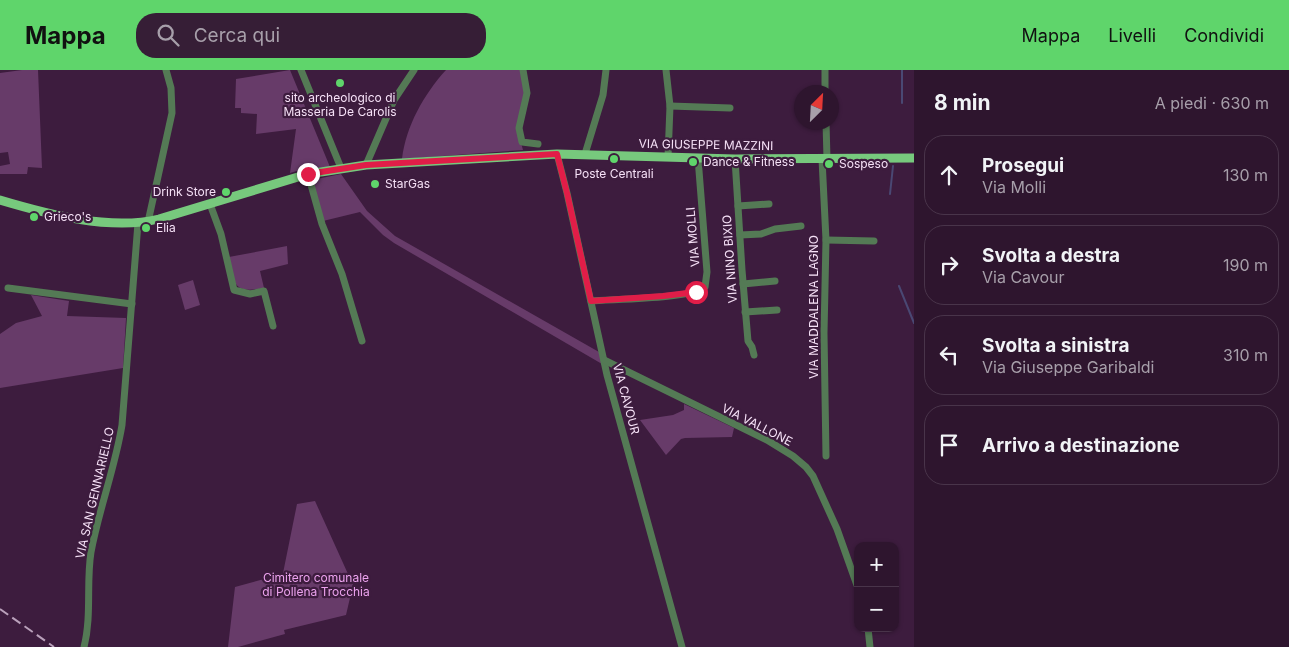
<!DOCTYPE html>
<html lang="it">
<head>
<meta charset="utf-8">
<style>
	body { margin:0; font-family:Inter,sans-serif; background:#361e36; color:#f1f3f6 }
	.controls { position:absolute; right:15px; bottom:15px; display:grid; overflow:hidden; border-radius:10px; box-shadow:0 1px 4px #0004 }
	.controls button { width:45px; height:45px; display:grid; place-items:center; padding:0; border:0; border-bottom:1px solid #49344a; background:#2e152e; color:#f1f3f6; font:25px sans-serif }
	.compass { position:absolute; left:794px; top:15px; width:45px; height:45px; border-radius:50%; background:#2e152e; box-shadow:0 1px 4px #0004; rotate:24deg }
	.stop { position:absolute; width:15px; height:15px; margin:-11px; border:4px solid #e11d48; border-radius:50%; background:#fff }
	.stop.end { background:#e11d48; border-color:#fff; box-shadow:0 1px 5px #0008 }
	.list { margin:0; padding:0; list-style:none }
	h2 { display:flex; justify-content:space-between; align-items:center; height:65px; margin:0; padding:0 20px; font-size:21px }
	h2 small { font-size:16px; font-weight:400; color:#a79faa }
	.list li { display:grid; grid-template-columns:32px 1fr auto; gap:15px; align-items:center; box-sizing:border-box; height:80px; margin:0 10px 10px; padding:0 10px; border:1px solid #49344a; border-radius:20px }
	.list b { display:block; font-size:19px; white-space:nowrap }
	.list p { margin:0; font-size:16px; white-space:nowrap; color:#a79faa }
	.list em { font-size:16px; font-style:normal; color:#a79faa }
	.icon { flex:none; width:28px; height:28px; fill:none; stroke:currentColor; stroke-width:2; stroke-linecap:round; stroke-linejoin:round }
	.map { position:relative; flex:none; width:914px; height:577px; overflow:hidden }
	header { display:flex; align-items:center; gap:30px; box-sizing:border-box; height:70px; padding:0 25px; background:#5fd56b; color:#111 }
	header strong { font-size:24px }
	nav { display:flex; gap:28px; margin-inline-start:auto; font-size:18px }
	.search { width:350px; height:45px; background:#361e36; display:flex; align-items:center; gap:12px; box-sizing:border-box; padding:0 18px; border-radius:20px; color:#a79faa; font-size:19px }
	main { display:flex }
	aside { flex:1; background:#2e152e }
	.map>svg:first-child { display:block }
	.green { fill:#673b69 }
	.lines { fill:none; stroke-linecap:round; stroke-linejoin:round }
	.stream { stroke:#4a4873; stroke-width:2 }
	.minor { stroke:#547a55; stroke-width:7 }
	.major { stroke:#77c97d; stroke-width:9 }
	.rail { stroke:#b9a0ba; stroke-width:2; stroke-dasharray:10 5; stroke-linecap:butt }
	.route { stroke:#e11d48; stroke-width:6 }
	.poi-dot { fill:#5fd56b; stroke:#3d1c3e; stroke-width:2 }
	.labels { text-anchor:middle; stroke-width:4.5; stroke-linejoin:round; paint-order:stroke }
	.poi-label { font-size:12px; fill:#f6e1f7; stroke:#3d1c3e; text-anchor:start }
	.street-label { font-size:12px; fill:#f6e1f7; stroke:#3d1c3e }
	.park-label { font-size:12px; fill:#eca3ee; stroke:#3d1c3e }
</style>
</head>
<body>
<header>
<strong>Mappa</strong>
<div class="search"><svg class="icon" aria-label="search" viewBox="0 0 24 24"><circle cx="10" cy="10" r="6"/><path d="M15 15l6 6"/></svg>Cerca qui</div>
<nav><a>Mappa</a><a>Livelli</a><a>Condividi</a></nav>
</header>
<main>
<div class="map">
<svg width="914" height="577" viewBox="0 0 914 577">
	<rect width="100%" height="100%" fill="#3d1c3e"/>
	<!-- green -->
	<g class="green">
		<path d="M 22,0 L 38,0 L 42,98 L 28,97 L 27,104 L 0,104 L 0,96 L 10,94 L 8,82 L 0,83 L 0,3 Z"/>
		<path d="M 290,0 L 330,97 L 308,101 L 307,98 L 290,103 L 296,59 L 256,64 L 257,44 L 241,43 L 241,38 L 235,38 L 236,9 Z"/>
		<path d="M 446,0 L 522,0 L 525,26 L 521,73 L 523,80 L 402,89 C 406,56 424,24 446,0 Z"/>
		<path d="M 341,104 L 367,141 L 395,166 L 599,282 L 602,294 L 394,173 L 383,165 L 360,142 L 323,151 L 312,110 Z"/>
		<path d="M 287,176 L 288,194 L 260,201 L 264,218 C 232,224 235,214 229,187 Z"/>
		<path d="M 193,210 L 200,235 L 185,240 L 178,215 Z"/>
		<path d="M 31,225 L 69,231 L 67,246 L 126,248 L 123,298 L 0,318 L 0,264 L 16,253 L 42,246 Z"/>
		<path d="M 684,334 L 734,358 L 732,367 L 685,368 L 681,369 L 666,385 L 640,350 L 673,345 L 684,340 Z"/>
		<path d="M 315,431 L 353,515 L 346,545 L 284,560 L 285,564 L 238,577 L 228,577 L 235,517 L 264,509 L 281,513 L 297,434 Z"/>
	</g>
	<g class="lines">
		<!-- stream -->
		<g class="stream">
			<path d="M 902,33 L 902,0"/>
			<path d="M 890,124 L 893,96"/>
			<path d="M 899,216 L 914,253"/>
		</g>
		<!-- minor -->
		<g class="minor">
			<path d="M 301,0 L 341,98"/>
			<path d="M 523,0 L 527,23 L 519,58 L 522,72 L 538,74"/>
			<path d="M 666,0 L 670,36 L 668,87"/>
			<path d="M 825,0 L 825,22"/>
			<path d="M 670,36 L 730,38"/>
			<path d="M 826,52 L 827,89"/>
			<path d="M 557,84 L 567,123 L 607,305 L 682,577"/>
			<path d="M 585,84 L 603,25 L 606,0"/>
			<path d="M 735,89 L 742,200 L 748,271 L 752,277 L 754,285"/>
			<path d="M 822,89 L 826,170 L 824,263 L 826,386"/>
			<path d="M 366,95 L 394,30 L 414,0"/>
			<path d="M 308,104 L 322,154 L 342,204 L 362,271"/>
			<path d="M 210,134 L 221,164 L 234,220 L 250,224 L 264,221 L 273,256"/>
			<path d="M 738,136 L 769,134"/>
			<path d="M 148,152 L 172,43 L 171,18 L 166,0"/>
			<path d="M 740,165 L 761,164 L 775,159 L 801,156"/>
			<path d="M 826,170 L 874,171"/>
			<path d="M 743,214 L 775,211"/>
			<path d="M 8,218 L 132,234"/>
			<path d="M 591,231 C 612,229 692,229 705,217 L 707,202 L 698,88"/>
			<path d="M 745,242 L 777,240"/>
			<path d="M 604,290 L 767,370 L 793,386 L 806,397 L 813,406 L 837,459 L 858,518"/>
			<path d="M 868,558 L 870,577"/>
			<path d="M 84,577 C 92,545 86,513 91,482 C 99,439 115,398 122,355 L 138,153"/>
		</g>
		<!-- major -->
		<path class="major" d="M 0,130 C 47,144 110,161 159,149 L 308,104 L 366,95 L 557,84 L 735,89 L 914,88"/>
		<!-- rail -->
		<path class="rail" d="M 0,539 L 54,577"/>
	</g>
	<g class="lines">
		<!-- route -->
		<path class="route" d="M 308,104 L 366,95 L 557,84 L 567,123 L 591,231 L 663,226 L 696,222"/>
	</g>
	<!-- markers -->
	<g class="poi-dot">
		<circle cx="340" cy="13" r="5"/>
		<circle cx="614" cy="89" r="5"/>
		<circle cx="693" cy="92" r="5"/>
		<circle cx="829" cy="94" r="5"/>
		<circle cx="375" cy="114" r="5"/>
		<circle cx="226" cy="122" r="5"/>
		<circle cx="34" cy="147" r="5"/>
		<circle cx="146" cy="158" r="5"/>
	</g>
	<g class="labels">
		<!-- poi labels -->
		<g class="poi-label">
			<text x="340" y="32" text-anchor="middle">sito archeologico di<tspan x="340" dy="14">Masseria De Carolis</tspan></text>
			<text x="703" y="96">Dance &amp; Fitness</text>
			<text x="839" y="98">Sospeso</text>
			<text x="614" y="108" text-anchor="middle">Poste Centrali</text>
			<text x="385" y="118">StarGas</text>
			<text x="216" y="126" text-anchor="end">Drink Store</text>
			<text x="44" y="151">Grieco's</text>
			<text x="156" y="162">Elia</text>
		</g>
		<!-- street labels -->
		<g class="street-label">
			<text transform="translate(706 75) rotate(1)" y="4">VIA GIUSEPPE MAZZINI</text>
			<text transform="translate(693 167) rotate(-95)" y="4">VIA MOLLI</text>
			<text transform="translate(730 189) rotate(-94)" y="4">VIA NINO BIXIO</text>
			<text transform="translate(814 237) rotate(-90)" y="4">VIA MADDALENA LAGNO</text>
			<text transform="translate(626 329) rotate(75)" y="4">VIA CAVOUR</text>
			<text transform="translate(757 355) rotate(27)" y="4">VIA VALLONE</text>
			<text transform="translate(95 423) rotate(-77)" y="4">VIA SAN GENNARIELLO</text>
		</g>
		<!-- park labels -->
		<g class="park-label">
			<text x="316" y="512">Cimitero comunale<tspan x="316" dy="14">di Pollena Trocchia</tspan></text>
		</g>
	</g>
</svg>
<div class="controls">
<button>+</button>
<button>−</button>
</div>
<svg class="compass" viewBox="-18 -18 36 36"><path d="M0-13l5 13h-10z" fill="#e53935"/><path d="M0 13l5-13h-10z" fill="#a79faa"/></svg>
<div class="stop" style="left:696px;top:222px"></div>
<div class="stop end" style="left:308px;top:104px"></div>
</div>
<aside>
<h2>8 min<small>A piedi · 630 m</small></h2>
<ul class="list">
<li><svg class="icon" aria-label="ahead" viewBox="0 0 24 24"><path d="M12 20V5M6 11l6-6 6 6"/></svg><div><b>Prosegui</b><p>Via Molli</p></div><em>130 m</em></li>
<li><svg class="icon" aria-label="right" viewBox="0 0 24 24"><path d="M7 20v-9h11M14 6l5 5-5 5"/></svg><div><b>Svolta a destra</b><p>Via Cavour</p></div><em>190 m</em></li>
<li><svg class="icon" aria-label="left" viewBox="0 0 24 24"><path d="M17 20v-9H6M10 6l-5 5 5 5"/></svg><div><b>Svolta a sinistra</b><p>Via Giuseppe Garibaldi</p></div><em>310 m</em></li>
<li><svg class="icon" aria-label="arrive" viewBox="0 0 24 24"><path d="M6 21V4h12l-3 4 3 4H6"/></svg><div><b>Arrivo a destinazione</b></div></li>
</ul>
</aside>
</main>
</body>
</html>
